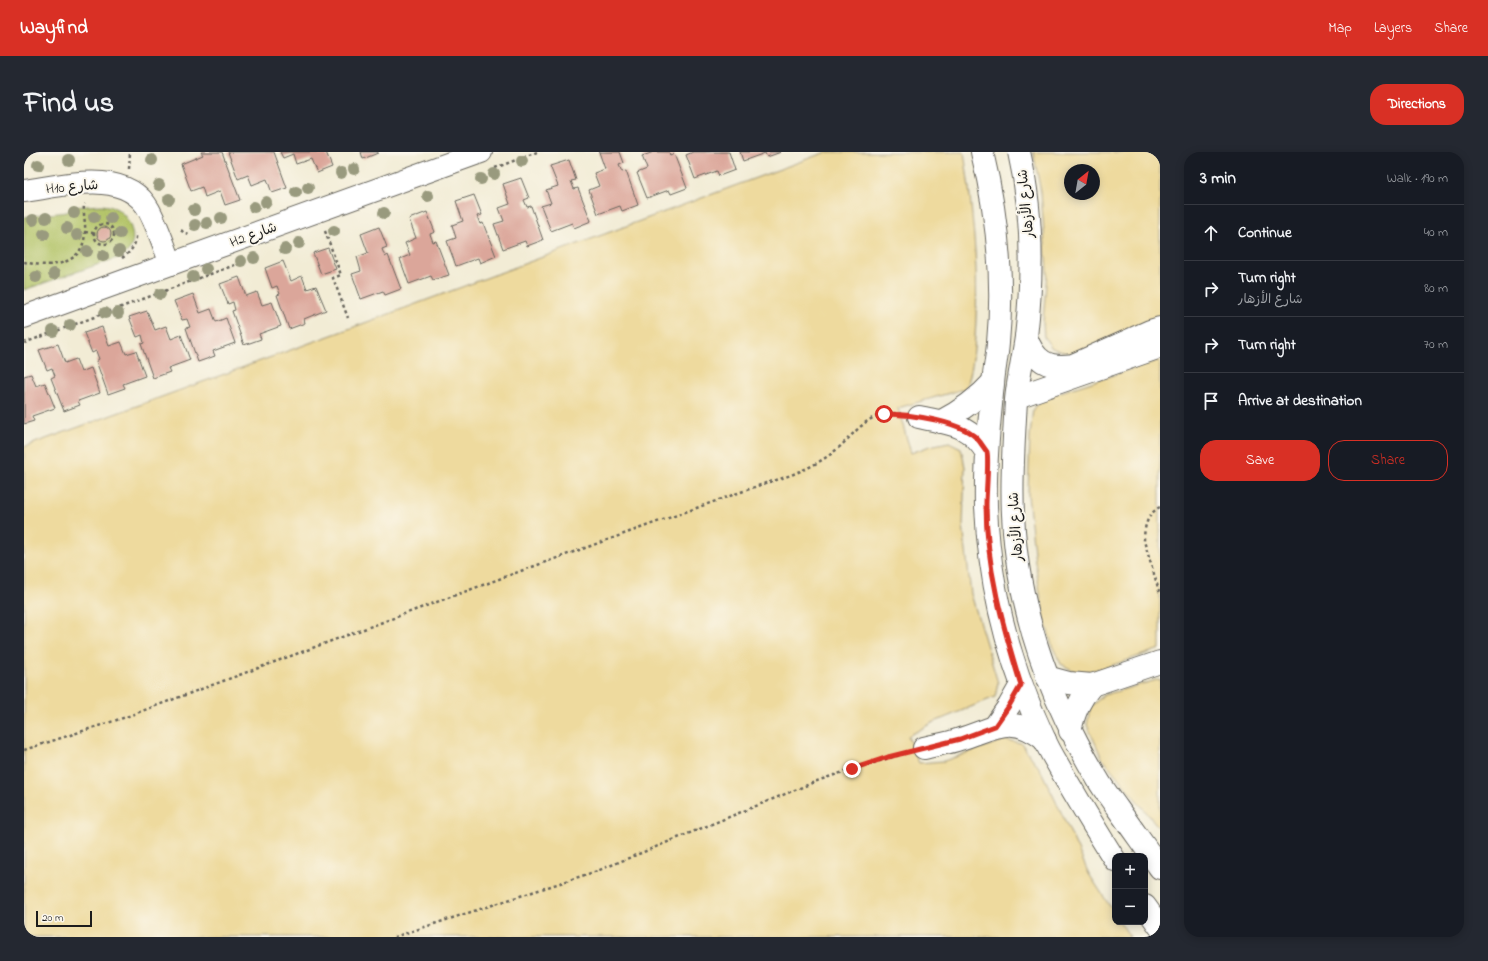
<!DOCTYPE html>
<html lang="en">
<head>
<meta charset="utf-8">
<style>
	body { margin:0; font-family:"Indie Flower","Playpen Sans Arabic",sans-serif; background:#242831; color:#f1f3f6 }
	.controls { position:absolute; right:12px; bottom:12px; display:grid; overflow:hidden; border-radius:8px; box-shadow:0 2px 10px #0003 }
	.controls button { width:36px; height:36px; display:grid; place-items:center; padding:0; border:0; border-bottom:1px solid #363941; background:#171b24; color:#f1f3f6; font:20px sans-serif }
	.compass { position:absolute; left:1040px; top:12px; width:36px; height:36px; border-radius:50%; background:#171b24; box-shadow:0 2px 10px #0003; rotate:31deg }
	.scale { position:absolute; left:12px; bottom:10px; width:56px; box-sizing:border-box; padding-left:4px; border:2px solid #1c1c1c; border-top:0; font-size:11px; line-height:14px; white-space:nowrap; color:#1c1c1c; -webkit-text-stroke:3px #fbf7ec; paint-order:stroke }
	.stop { position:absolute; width:12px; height:12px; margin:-9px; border:3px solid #d93025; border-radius:50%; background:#fff }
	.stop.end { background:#d93025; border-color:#fff; box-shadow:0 1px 4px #0008 }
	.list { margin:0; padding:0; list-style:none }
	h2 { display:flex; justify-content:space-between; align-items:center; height:52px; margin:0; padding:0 16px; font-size:17px }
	h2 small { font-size:13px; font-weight:400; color:#9ea1a6 }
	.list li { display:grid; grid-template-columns:26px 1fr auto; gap:12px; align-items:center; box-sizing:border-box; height:56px; padding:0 16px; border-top:1px solid #363941 }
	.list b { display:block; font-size:15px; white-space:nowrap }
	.list p { margin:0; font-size:13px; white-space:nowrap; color:#9ea1a6 }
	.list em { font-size:13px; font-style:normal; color:#9ea1a6 }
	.actions { display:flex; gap:8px; padding:12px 16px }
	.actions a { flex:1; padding:9px 0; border:1px solid #d93025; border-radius:16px; text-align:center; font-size:14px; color:#d93025 }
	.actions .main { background:#d93025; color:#fff }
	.icon { flex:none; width:22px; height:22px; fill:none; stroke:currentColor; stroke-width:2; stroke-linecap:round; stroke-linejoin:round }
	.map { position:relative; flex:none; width:1136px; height:785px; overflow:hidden; border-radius:16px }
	header { display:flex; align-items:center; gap:24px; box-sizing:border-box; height:56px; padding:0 20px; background:#d93025; color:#fff }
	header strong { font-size:19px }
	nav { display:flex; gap:22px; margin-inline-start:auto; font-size:14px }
	.intro { display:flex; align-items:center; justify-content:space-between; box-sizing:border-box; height:96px; padding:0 24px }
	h1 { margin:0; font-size:28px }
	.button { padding:10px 18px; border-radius:16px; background:#d93025; color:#fff; font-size:14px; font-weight:700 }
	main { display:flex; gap:24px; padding:0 24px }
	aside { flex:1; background:#171b24; border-radius:16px; box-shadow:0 2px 10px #0003 }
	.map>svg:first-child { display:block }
	.green { fill:#b1c265; stroke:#666f40 }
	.sand { fill:#eeda9e; stroke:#857b5d; fill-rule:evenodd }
	.building { fill:#dba69a }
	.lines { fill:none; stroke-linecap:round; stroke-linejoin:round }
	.minor-casing { stroke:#67655d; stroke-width:24 }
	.path { stroke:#67655d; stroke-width:2.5; stroke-dasharray:3 3; stroke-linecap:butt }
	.minor { stroke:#fff; stroke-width:22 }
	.tree { fill:#999a7e }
	.route { stroke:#d93025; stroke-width:5 }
	.labels { text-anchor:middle; stroke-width:4; stroke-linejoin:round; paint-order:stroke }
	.street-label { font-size:14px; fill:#1c1c1c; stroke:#fbf7ec }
</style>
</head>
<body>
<header>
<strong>Wayfind</strong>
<nav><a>Map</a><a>Layers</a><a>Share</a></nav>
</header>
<div class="intro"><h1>Find us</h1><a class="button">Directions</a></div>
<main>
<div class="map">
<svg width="1136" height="785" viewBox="0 0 1136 785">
	<rect width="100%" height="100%" fill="#fbf7ec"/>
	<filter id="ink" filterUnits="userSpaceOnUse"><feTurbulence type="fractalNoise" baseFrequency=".025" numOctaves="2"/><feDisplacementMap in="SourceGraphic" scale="8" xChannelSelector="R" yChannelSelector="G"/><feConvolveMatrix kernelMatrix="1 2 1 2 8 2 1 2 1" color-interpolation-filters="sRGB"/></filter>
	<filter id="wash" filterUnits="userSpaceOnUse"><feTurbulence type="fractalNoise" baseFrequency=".012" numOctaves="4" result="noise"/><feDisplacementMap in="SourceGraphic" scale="16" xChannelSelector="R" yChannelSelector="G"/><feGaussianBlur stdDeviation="0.9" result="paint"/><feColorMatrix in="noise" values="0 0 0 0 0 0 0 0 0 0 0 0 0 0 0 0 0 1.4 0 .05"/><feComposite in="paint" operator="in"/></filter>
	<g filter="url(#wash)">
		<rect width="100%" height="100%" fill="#f2ecd5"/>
		<!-- green -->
		<path class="green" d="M 78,53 C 84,54 88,54 93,57 C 106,65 116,90 102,101 C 99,103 96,104 93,106 L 0,138 L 0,65 L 43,60 L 48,55 Z"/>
		<!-- sand -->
		<g class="sand">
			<path d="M 802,0 L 940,0 C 950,68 957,138 949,206 C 948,216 945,226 943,236 L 874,256 L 887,301 L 906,294 L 925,290 L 937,296 L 941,315 L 939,373 L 947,442 L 974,531 L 971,545 L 908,571 L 884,584 L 895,611 L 920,609 L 981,588 L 997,591 L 1016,617 L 1037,660 L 1065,722 L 1091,762 L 1091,770 L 1096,770 L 1106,785 L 0,785 L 0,295 L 338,172 Z"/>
			<path d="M 1009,0 L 1136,0 L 1136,167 L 1079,193 L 1045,202 L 1028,196 L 1020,185 L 1019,170 L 1023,120 L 1017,40 ZM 1046,18 L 1070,18 L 1070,42 L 1046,42 Z"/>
			<path d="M 1136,208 L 1136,497 L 1080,516 L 1054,521 L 1037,512 L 1028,494 L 1020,465 L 1011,410 L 1004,343 L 1006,284 L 1009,257 L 1018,246 Z"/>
			<path d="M 1136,527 L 1136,677 L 1078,606 L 1063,573 L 1066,555 L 1080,543 Z"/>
		</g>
		<g id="blocks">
			<!-- building -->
			<g class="building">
				<path d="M 177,0 L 198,0 L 216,48 L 201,53 L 196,39 L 181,45 L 178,35 L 167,39 L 157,12 L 179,3 Z"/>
				<path d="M 204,0 L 250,0 L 263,36 L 248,41 L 243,27 L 228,33 L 224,23 L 214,27 Z"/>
				<path d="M 256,0 L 302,0 L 308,15 L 293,21 L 287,7 L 272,12 L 269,2 L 259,6 Z"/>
				<path d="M 337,0 L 354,0 L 354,1 L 339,7 Z"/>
				<path d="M 575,0 L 596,0 L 600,11 L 595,13 L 598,20 L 602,19 L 614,53 L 598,59 L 596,54 L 574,62 L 565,38 L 575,34 L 570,21 L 581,17 Z"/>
				<path d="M 630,0 L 645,0 L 646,4 L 650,2 L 663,36 L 647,42 L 645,38 L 623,46 L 613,21 L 623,17 L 618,4 Z"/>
				<path d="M 669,0 L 705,0 L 711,18 L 695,24 L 693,19 L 671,27 L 662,3 Z"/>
				<path d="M 716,0 L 757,0 L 743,5 L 741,1 L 719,9 Z"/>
				<path d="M 545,8 L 552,28 L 547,29 L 550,37 L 554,36 L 567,69 L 550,76 L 548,71 L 527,79 L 517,54 L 527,51 L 522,38 L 534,34 L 526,14 Z"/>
				<path d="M 497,26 L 505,46 L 500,48 L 503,55 L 507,54 L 519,88 L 503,94 L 501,89 L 479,97 L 470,72 L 480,69 L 475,56 L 486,52 L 479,32 Z"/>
				<path d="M 450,43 L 458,63 L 453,64 L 456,72 L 459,71 L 472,104 L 456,111 L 454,106 L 432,114 L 423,89 L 432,86 L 428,73 L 439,69 L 432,49 Z"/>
				<path d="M 403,60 L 411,80 L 406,82 L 409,90 L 412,89 L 425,123 L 409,128 L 407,124 L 385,132 L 376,107 L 386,103 L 381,91 L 392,86 L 385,67 Z"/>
				<path d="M 355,75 L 363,95 L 358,97 L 361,105 L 364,103 L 377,137 L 361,143 L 359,139 L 337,147 L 328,122 L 337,119 L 333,105 L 344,101 L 337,82 Z"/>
				<circle cx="80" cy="82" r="7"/>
				<path d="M 304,96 L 312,117 L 297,122 L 289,101 Z"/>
				<path d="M 259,109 L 267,129 L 278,124 L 283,137 L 292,134 L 302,158 L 280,167 L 281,171 L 265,177 L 253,143 L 256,142 L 253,134 L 248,136 L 241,116 Z"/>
				<path d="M 215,125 L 222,144 L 233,140 L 238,153 L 248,150 L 257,174 L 235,182 L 237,187 L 220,193 L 208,159 L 211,158 L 209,150 L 204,152 L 196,132 Z"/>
				<path d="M 169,142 L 176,161 L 187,157 L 192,170 L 202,166 L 211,191 L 189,199 L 191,204 L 174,210 L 162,176 L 166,175 L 163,167 L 158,168 L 150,149 Z"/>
				<path d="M 123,159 L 131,178 L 142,174 L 147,187 L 157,183 L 166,208 L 144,216 L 146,220 L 129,226 L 117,192 L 120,191 L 118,183 L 113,185 L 105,165 Z"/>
				<path d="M 78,175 L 85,194 L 97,190 L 102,202 L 112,199 L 121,224 L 99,232 L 101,236 L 84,242 L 72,209 L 75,207 L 72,199 L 68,201 L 60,181 Z"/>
				<path d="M 34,192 L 41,211 L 52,207 L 57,220 L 67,216 L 76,241 L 54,249 L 56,253 L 40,259 L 27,226 L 31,224 L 28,216 L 23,218 L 15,198 Z"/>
				<path d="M 7,222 L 12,234 L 21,231 L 31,256 L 8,264 L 10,269 L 0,272 L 0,224 Z"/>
			</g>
		</g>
	</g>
	<g filter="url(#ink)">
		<use href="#blocks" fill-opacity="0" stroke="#67655d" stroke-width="1"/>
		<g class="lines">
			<defs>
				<g id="minor">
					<path d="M 958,0 C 973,62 980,128 974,191 C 973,205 970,218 969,232 C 965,272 961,313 962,354 C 965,434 986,514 1020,586 C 1025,599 1033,610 1039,622 C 1056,651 1073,680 1091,708"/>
					<path d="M 995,0 C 1009,60 1009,124 1002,185 C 999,206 994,227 992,248 C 990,286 987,324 989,362 C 993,456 1025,545 1073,626 C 1079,637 1087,647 1094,657 C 1108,677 1122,696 1136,716"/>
					<path d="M 0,39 C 38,34 102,15 125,58 C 134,75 140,94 147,112"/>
					<path d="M 0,165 L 457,0"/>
					<path d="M 1002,185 C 1011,209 1023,217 1049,213 L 1126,179 L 1136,176"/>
					<path d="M 993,245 L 1130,197 L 1136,194"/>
					<path d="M 895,265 C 927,272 944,271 963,301"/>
					<path d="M 916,270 C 937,259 953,248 969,230"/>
					<path d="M 1023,525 L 1045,531 L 1068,533 L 1136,510"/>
					<path d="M 971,574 L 985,554 L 997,533"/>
					<path d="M 1046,579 C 1050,560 1056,547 1068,533"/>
					<path d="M 900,596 C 912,593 925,591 936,587 C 972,576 987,561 1021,588"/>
					<path d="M 1121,754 L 1136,775"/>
				</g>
			</defs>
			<!-- minor casing -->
			<use href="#minor" class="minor-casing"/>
			<!-- path -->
			<g class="path">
				<path d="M 471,16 L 513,0"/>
				<path d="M 105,17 L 106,0"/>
				<circle cx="80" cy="82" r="10"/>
				<path d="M 157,78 L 160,81 L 166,82"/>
				<path d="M 301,79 L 317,123 L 309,126 L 324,166"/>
				<path d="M 61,80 L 69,81"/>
				<path d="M 98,106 C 107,100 113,92 112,81"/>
				<path d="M 0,110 C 25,116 59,115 61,81 C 62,72 59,62 60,53 L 61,52"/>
				<path d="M 0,191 L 219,110"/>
				<path d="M 1136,355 C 1123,362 1120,375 1120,389 L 1136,442"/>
				<path d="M 0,598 L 99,566 L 494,420 L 742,331 C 767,324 791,315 812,298 C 827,286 840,265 861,262 C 866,261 872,262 877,262"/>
				<path d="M 370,785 L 573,719 L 793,629 L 828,617 L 881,601"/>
			</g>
			<!-- minor -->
			<use href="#minor" class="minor"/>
		</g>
		<!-- trees -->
		<g class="tree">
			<circle cx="45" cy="8" r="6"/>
			<circle cx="128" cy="8" r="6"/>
			<circle cx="498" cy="9" r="6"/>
			<circle cx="14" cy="13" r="6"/>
			<circle cx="330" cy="17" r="6"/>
			<circle cx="317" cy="21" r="6"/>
			<circle cx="470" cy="22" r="6"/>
			<circle cx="457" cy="27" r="6"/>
			<circle cx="135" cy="33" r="6"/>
			<circle cx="284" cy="36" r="6"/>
			<circle cx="272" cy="40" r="6"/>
			<circle cx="404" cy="44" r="6"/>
			<circle cx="145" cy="47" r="6"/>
			<circle cx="242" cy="50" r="6"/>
			<circle cx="230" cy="55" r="6"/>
			<circle cx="170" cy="58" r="6"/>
			<circle cx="50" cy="61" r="6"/>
			<circle cx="360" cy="61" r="6"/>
			<circle cx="70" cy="65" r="6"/>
			<circle cx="22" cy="66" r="6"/>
			<circle cx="87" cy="66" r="6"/>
			<circle cx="197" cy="66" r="6"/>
			<circle cx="9" cy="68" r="6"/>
			<circle cx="183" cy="71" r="6"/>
			<circle cx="171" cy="73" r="6"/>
			<circle cx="43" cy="76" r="6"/>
			<circle cx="310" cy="79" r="6"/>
			<circle cx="96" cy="81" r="6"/>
			<circle cx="20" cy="82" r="6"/>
			<circle cx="53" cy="83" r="6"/>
			<circle cx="275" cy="91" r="6"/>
			<circle cx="261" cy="97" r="6"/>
			<circle cx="63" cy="99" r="6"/>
			<circle cx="95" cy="99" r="6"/>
			<circle cx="79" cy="104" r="6"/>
			<circle cx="230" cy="106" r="6"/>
			<circle cx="217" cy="109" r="6"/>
			<circle cx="182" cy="117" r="6"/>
			<circle cx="30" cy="122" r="6"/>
			<circle cx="12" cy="125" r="6"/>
			<circle cx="169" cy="125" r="6"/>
			<circle cx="136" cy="142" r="6"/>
			<circle cx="81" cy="161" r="6"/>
			<circle cx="94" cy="161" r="6"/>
			<circle cx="46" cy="173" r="6"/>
			<circle cx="29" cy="179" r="6"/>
		</g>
	</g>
	<g class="lines" filter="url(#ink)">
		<!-- route -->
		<path class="route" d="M 828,617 L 864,605 L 936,587 L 971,574 L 985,554 L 997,533 C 979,475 962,414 962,352 C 962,342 965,308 963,300 C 961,297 958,293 956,290 C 941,269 885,262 860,262"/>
	</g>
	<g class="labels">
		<!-- street labels -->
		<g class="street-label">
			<text transform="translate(48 34) rotate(-5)" y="5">H10 شارع</text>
			<text transform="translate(1001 52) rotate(-96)" y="5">شارع الأزهار</text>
			<text transform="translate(229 82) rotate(-20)" y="5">H2 شارع</text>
			<text transform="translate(991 375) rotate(-94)" y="5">شارع الأزهار</text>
		</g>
	</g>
</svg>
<div class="controls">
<button>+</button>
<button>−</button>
</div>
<svg class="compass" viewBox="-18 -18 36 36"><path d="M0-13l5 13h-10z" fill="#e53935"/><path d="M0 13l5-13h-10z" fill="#9ea1a6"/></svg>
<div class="scale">20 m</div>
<div class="stop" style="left:860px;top:262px"></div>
<div class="stop end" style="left:828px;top:617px"></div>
</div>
<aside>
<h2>3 min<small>Walk · 190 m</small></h2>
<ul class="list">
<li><svg class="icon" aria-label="ahead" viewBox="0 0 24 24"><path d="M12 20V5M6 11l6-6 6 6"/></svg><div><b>Continue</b></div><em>40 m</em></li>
<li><svg class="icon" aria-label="right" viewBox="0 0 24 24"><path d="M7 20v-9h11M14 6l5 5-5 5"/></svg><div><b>Turn right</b><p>شارع الأزهار</p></div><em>80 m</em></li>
<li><svg class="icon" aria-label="right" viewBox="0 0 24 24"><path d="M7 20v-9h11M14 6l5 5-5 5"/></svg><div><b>Turn right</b></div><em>70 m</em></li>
<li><svg class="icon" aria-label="arrive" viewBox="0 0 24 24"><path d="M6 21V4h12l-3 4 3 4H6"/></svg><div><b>Arrive at destination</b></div></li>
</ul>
<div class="actions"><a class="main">Save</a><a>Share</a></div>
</aside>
</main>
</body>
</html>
